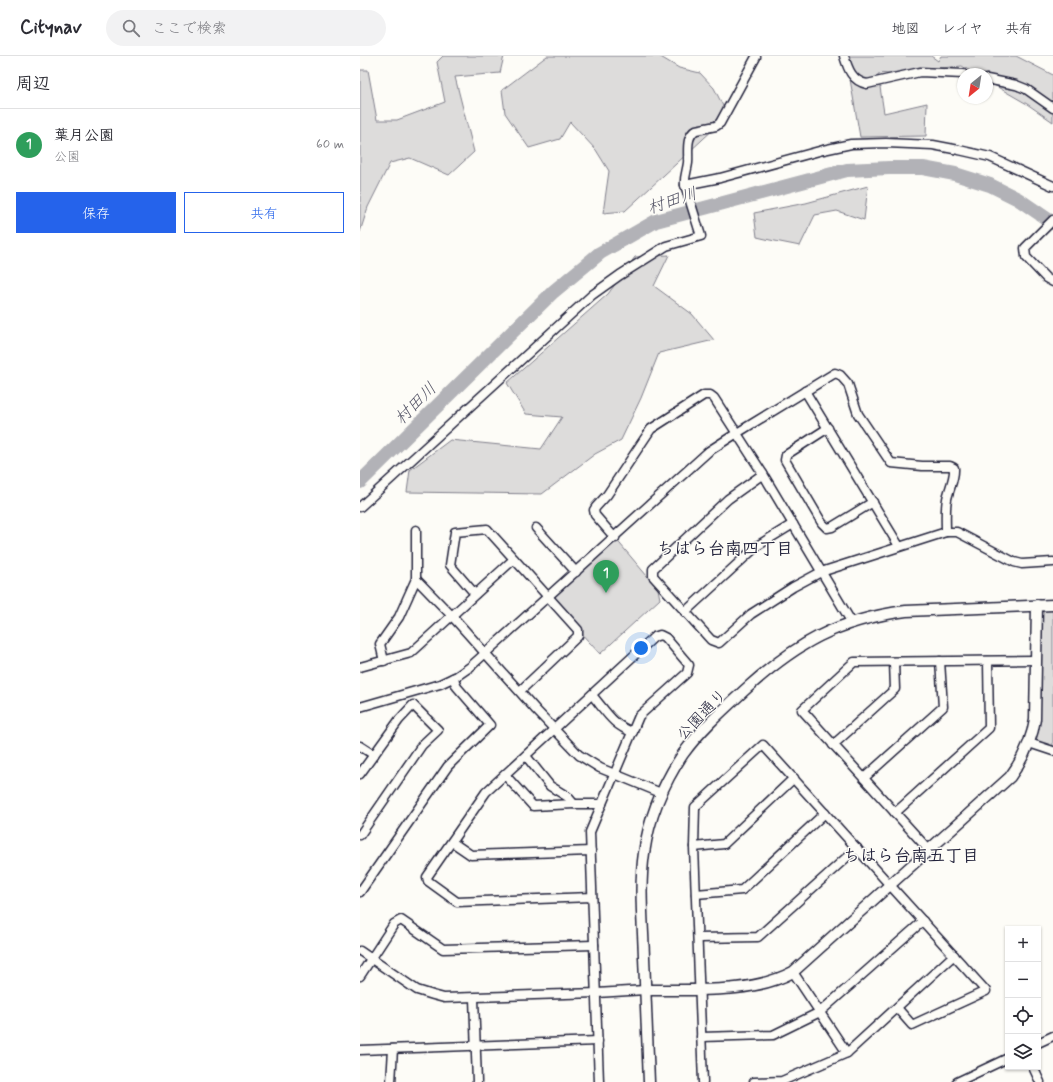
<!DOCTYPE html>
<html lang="ja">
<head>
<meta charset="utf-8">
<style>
	body { margin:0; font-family:Mynerve,"Klee One",sans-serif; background:#f2f2f3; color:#2b2b33 }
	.controls { position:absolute; right:12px; bottom:12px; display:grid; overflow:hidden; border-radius:0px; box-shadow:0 1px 3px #0004 }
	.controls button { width:36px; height:36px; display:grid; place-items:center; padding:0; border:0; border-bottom:1px solid #e1e1e2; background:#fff; color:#2b2b33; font:20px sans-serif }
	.compass { position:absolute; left:597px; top:12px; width:36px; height:36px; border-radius:50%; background:#fff; box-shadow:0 1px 3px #0004; rotate:210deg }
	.you { position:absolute; left:281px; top:592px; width:14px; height:14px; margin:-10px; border:3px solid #fff; border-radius:50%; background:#1a73e8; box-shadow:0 0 0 6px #1a73e833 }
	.badge { display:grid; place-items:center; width:26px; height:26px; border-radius:50%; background:#2563eb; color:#fff; font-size:13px; font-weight:700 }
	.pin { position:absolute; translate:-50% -33px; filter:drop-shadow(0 1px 2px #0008) }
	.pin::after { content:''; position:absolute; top:21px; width:14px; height:12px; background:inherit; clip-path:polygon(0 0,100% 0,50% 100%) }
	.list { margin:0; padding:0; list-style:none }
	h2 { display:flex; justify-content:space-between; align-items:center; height:52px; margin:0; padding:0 16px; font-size:17px }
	h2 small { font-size:13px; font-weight:400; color:#7c7c81 }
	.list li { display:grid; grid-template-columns:26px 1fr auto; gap:12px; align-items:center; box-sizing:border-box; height:72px; padding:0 16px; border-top:1px solid #e1e1e2 }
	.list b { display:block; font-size:15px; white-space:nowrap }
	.list p { margin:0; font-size:13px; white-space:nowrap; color:#7c7c81 }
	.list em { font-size:13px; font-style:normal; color:#7c7c81 }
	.actions { display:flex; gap:8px; padding:12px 16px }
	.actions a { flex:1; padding:9px 0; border:1px solid #2563eb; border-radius:0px; text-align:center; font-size:14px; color:#2563eb }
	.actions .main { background:#2563eb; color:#fff }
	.icon { flex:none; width:22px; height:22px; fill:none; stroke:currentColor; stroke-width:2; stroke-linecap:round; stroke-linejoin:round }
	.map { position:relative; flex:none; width:693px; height:1026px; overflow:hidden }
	header { display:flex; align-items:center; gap:24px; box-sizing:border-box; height:56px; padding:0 20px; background:#fff; border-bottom:1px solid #e1e1e2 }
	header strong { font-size:19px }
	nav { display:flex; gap:22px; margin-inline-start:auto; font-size:14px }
	.search { width:280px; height:36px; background:#f2f2f3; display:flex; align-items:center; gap:10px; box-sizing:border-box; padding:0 14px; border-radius:22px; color:#7c7c81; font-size:15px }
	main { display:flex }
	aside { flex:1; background:#fff }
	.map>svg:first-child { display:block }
	.green { fill:#dddcdb; stroke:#807f8b }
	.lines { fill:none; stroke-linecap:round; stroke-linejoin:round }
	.river { stroke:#b2b2b7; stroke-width:14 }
	.minor-casing { stroke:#22223b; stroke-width:11 }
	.tertiary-casing { stroke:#22223b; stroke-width:13 }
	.minor { stroke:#fdfcf7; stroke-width:8 }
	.tertiary { stroke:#fdfcf7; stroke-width:10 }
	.labels { text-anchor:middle; stroke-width:3; stroke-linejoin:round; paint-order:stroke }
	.street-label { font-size:16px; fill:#22223b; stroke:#fdfcf7 }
	.water-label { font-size:17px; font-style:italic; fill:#545466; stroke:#fdfcf7 }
	.neighbourhood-label { font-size:17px; font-weight:bold; fill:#22223b; stroke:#fdfcf7 }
</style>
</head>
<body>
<header>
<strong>Citynav</strong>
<div class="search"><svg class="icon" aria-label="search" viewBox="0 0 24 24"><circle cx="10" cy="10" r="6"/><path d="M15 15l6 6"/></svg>ここで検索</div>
<nav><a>地図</a><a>レイヤ</a><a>共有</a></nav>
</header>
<main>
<aside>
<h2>周辺<small></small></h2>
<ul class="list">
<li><span class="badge" style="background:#2e9e5b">1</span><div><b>葉月公園</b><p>公園</p></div><em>60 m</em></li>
</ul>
<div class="actions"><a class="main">保存</a><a>共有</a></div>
</aside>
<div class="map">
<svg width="693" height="1026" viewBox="0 0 693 1026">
	<rect width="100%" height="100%" fill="#fdfcf7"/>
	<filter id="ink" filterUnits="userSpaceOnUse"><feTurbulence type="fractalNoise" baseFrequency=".025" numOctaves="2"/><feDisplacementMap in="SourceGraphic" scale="8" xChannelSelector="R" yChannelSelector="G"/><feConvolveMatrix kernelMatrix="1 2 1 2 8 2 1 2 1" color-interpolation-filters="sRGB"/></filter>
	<g filter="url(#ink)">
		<!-- green -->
		<g class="green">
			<path d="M 83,0 L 144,0 L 140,17 L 95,21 L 114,96 L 89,119 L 50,102 L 30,107 L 8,151 L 0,176 L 0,14 L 8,14 L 17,64 L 37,64 L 85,46 L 77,6 Z"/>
			<path d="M 187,0 L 299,0 L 319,12 L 340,17 L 354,32 L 368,60 L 265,155 L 243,157 L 249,115 L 236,94 L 210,66 L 200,83 L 169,92 L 145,57 L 142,34 Z"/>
			<path d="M 486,0 L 571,0 L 578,5 L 581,0 L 656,0 L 693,19 L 693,66 L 667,48 L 627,25 L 627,18 L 615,18 L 602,10 L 518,18 L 524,57 L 567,47 L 566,80 L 500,81 Z"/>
			<path d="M 508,130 L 504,164 L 477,155 L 455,159 L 440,190 L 410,184 L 397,181 L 394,157 L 446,147 Z"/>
			<path d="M 309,199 L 294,230 L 332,258 L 354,284 L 299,297 L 281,342 L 261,384 L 235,398 L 182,438 L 47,436 L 50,414 L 90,384 L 181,393 L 202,361 L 166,358 L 147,327 L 248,238 L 275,201 Z"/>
			<path d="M 255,482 L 298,533 L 300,543 L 240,598 L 188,541 Z"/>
			<path d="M 677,549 L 693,549 L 693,696 L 669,687 Z"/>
		</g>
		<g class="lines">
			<!-- river -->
			<path class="river" d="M 0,426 L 193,236 L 240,197 L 296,165 L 487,114 L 529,112 L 563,112 L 595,118 L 630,129 L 658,143 L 693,167"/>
			<defs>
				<g id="minor">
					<path d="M 484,0 C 488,13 492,25 507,28 L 560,16 L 603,18"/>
					<path d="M 627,23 L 656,29 L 666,33 L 693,52"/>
					<path d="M 325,129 L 360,122 L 463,94 L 491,88 L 526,87 L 573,89 L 599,94 L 630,101 L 693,130"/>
					<path d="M 693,164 L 665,192 L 666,201 L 686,222 L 693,226"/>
					<path d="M 445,335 L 539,490"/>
					<path d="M 468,372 L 426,399 L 425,404 L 462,467 L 467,472 L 472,471 L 513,446"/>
					<path d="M 403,418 L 368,443 L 293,513 L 293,520 L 351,584 L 359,587 L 391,558 L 433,531 L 461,516 L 586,476 L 597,476 L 654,506 L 662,508 L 693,506"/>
					<path d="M 0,451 L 232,239 L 260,219 L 306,190 L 341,180 L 325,129 C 324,121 327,115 328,107 C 329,96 325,81 336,74 L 356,70 L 360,67 L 396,1"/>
					<path d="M 176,472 L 216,516"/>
					<path d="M 255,482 L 235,459 L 234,454 L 236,451 L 247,439 L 291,373 L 344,339 L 350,339 L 354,342 L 403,418 L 492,567"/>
					<path d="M 56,523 L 92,560 L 176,654 L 219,699 L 240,712 L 301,737"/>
					<path d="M 115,538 L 90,509 L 95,476 L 127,473 L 218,574 L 218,580 L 160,635"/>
					<path d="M 325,556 L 397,490 L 433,468"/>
					<path d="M 24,605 L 20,588 L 39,561 L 56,523 L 56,474"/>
					<path d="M 0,611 L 51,597 L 154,503"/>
					<path d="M 232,639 C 245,654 253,670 273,676"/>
					<path d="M 0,651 L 80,628 L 97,620 L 110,611 L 349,395 L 377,377 L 475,317 L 480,319 L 488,328 L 498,358 L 531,407 L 562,410 L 590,410 L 594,412 C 595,422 589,433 587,443 C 585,454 586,465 586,476"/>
					<path d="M 669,687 L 693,695"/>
					<path d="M 473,689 L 535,633 L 534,606"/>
					<path d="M 0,690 L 14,699"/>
					<path d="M 166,700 L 190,730 L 208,741 L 214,748"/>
					<path d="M 0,718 L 39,664 L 53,649 L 78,674 L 62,689 L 0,779"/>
					<path d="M 145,719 L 173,750 L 214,748 L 242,748"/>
					<path d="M 504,722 L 583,651 L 580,605"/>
					<path d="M 535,757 L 629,672 L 628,605"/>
					<path d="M 92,786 L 111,799 L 231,795"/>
					<path d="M 334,791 L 364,788 L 434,722"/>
					<path d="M 568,793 L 442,654 L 494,606 L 676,604"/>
					<path d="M 0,836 L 88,710 L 130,669 L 97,631 L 93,622"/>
					<path d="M 336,838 L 382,834 L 465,757"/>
					<path d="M 232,841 L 97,846 L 68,825 L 67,821 L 126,736 L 294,581 L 300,579 L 306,582 L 329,609 L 327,617 L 279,660 L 230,776 L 239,1026"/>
					<path d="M 338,882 L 398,881 L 497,792"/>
					<path d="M 0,895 L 57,934 L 73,939 L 84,942 L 237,937 L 285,934"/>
					<path d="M 433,916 L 487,997"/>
					<path d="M 0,920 L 34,868 L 41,864 L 83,893 L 234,889"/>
					<path d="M 114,942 L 117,1026"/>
					<path d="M 341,981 L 413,979 L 460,956 L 563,865"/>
					<path d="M 678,987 L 693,980"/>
					<path d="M 0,994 L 238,985"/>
					<path d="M 673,1011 L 680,1026"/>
					<path d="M 31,1026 L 33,993"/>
					<path d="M 343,1026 L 334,791 L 335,751 L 403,689 L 626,935 L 552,969 L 537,952"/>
					<path d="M 394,1026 L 422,1025 L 487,997 L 594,899"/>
					<path d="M 597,1026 L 648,1002"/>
				</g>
				<g id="tertiary">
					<path d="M 285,934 C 333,933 390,939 433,916 L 650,721 C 663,703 672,684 675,663 L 677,549"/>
					<path d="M 289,1026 C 287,984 286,942 284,901 C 283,867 279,831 284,797 C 289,762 303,728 323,698 C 341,673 364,653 387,632 C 437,587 477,564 546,555 L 693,549"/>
				</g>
			</defs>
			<!-- minor casing -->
			<use href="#minor" class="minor-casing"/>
			<!-- tertiary casing -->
			<use href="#tertiary" class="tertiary-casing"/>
			<!-- minor -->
			<use href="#minor" class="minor"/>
			<!-- tertiary -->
			<use href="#tertiary" class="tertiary"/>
		</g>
	</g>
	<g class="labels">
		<!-- street labels -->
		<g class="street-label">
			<text transform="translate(341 658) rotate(-46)" y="6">公園通り</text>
		</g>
		<!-- water labels -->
		<g class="water-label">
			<text transform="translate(312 144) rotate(-18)" y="6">村田川</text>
			<text transform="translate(55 347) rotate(-45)" y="6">村田川</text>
		</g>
		<!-- neighbourhood labels -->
		<g class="neighbourhood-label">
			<text x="365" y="498">ちはら台南四丁目</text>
			<text x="551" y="805">ちはら台南五丁目</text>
		</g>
	</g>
</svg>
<div class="controls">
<button>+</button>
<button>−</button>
<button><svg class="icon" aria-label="locate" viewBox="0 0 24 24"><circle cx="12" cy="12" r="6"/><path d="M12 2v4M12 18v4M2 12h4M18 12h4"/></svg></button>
<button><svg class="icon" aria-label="layers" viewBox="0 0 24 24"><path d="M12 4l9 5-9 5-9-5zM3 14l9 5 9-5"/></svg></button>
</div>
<svg class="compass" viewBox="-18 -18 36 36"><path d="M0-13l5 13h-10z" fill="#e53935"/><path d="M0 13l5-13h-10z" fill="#7c7c81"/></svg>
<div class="you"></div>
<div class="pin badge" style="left:246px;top:537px;background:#2e9e5b">1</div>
</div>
</main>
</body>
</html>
